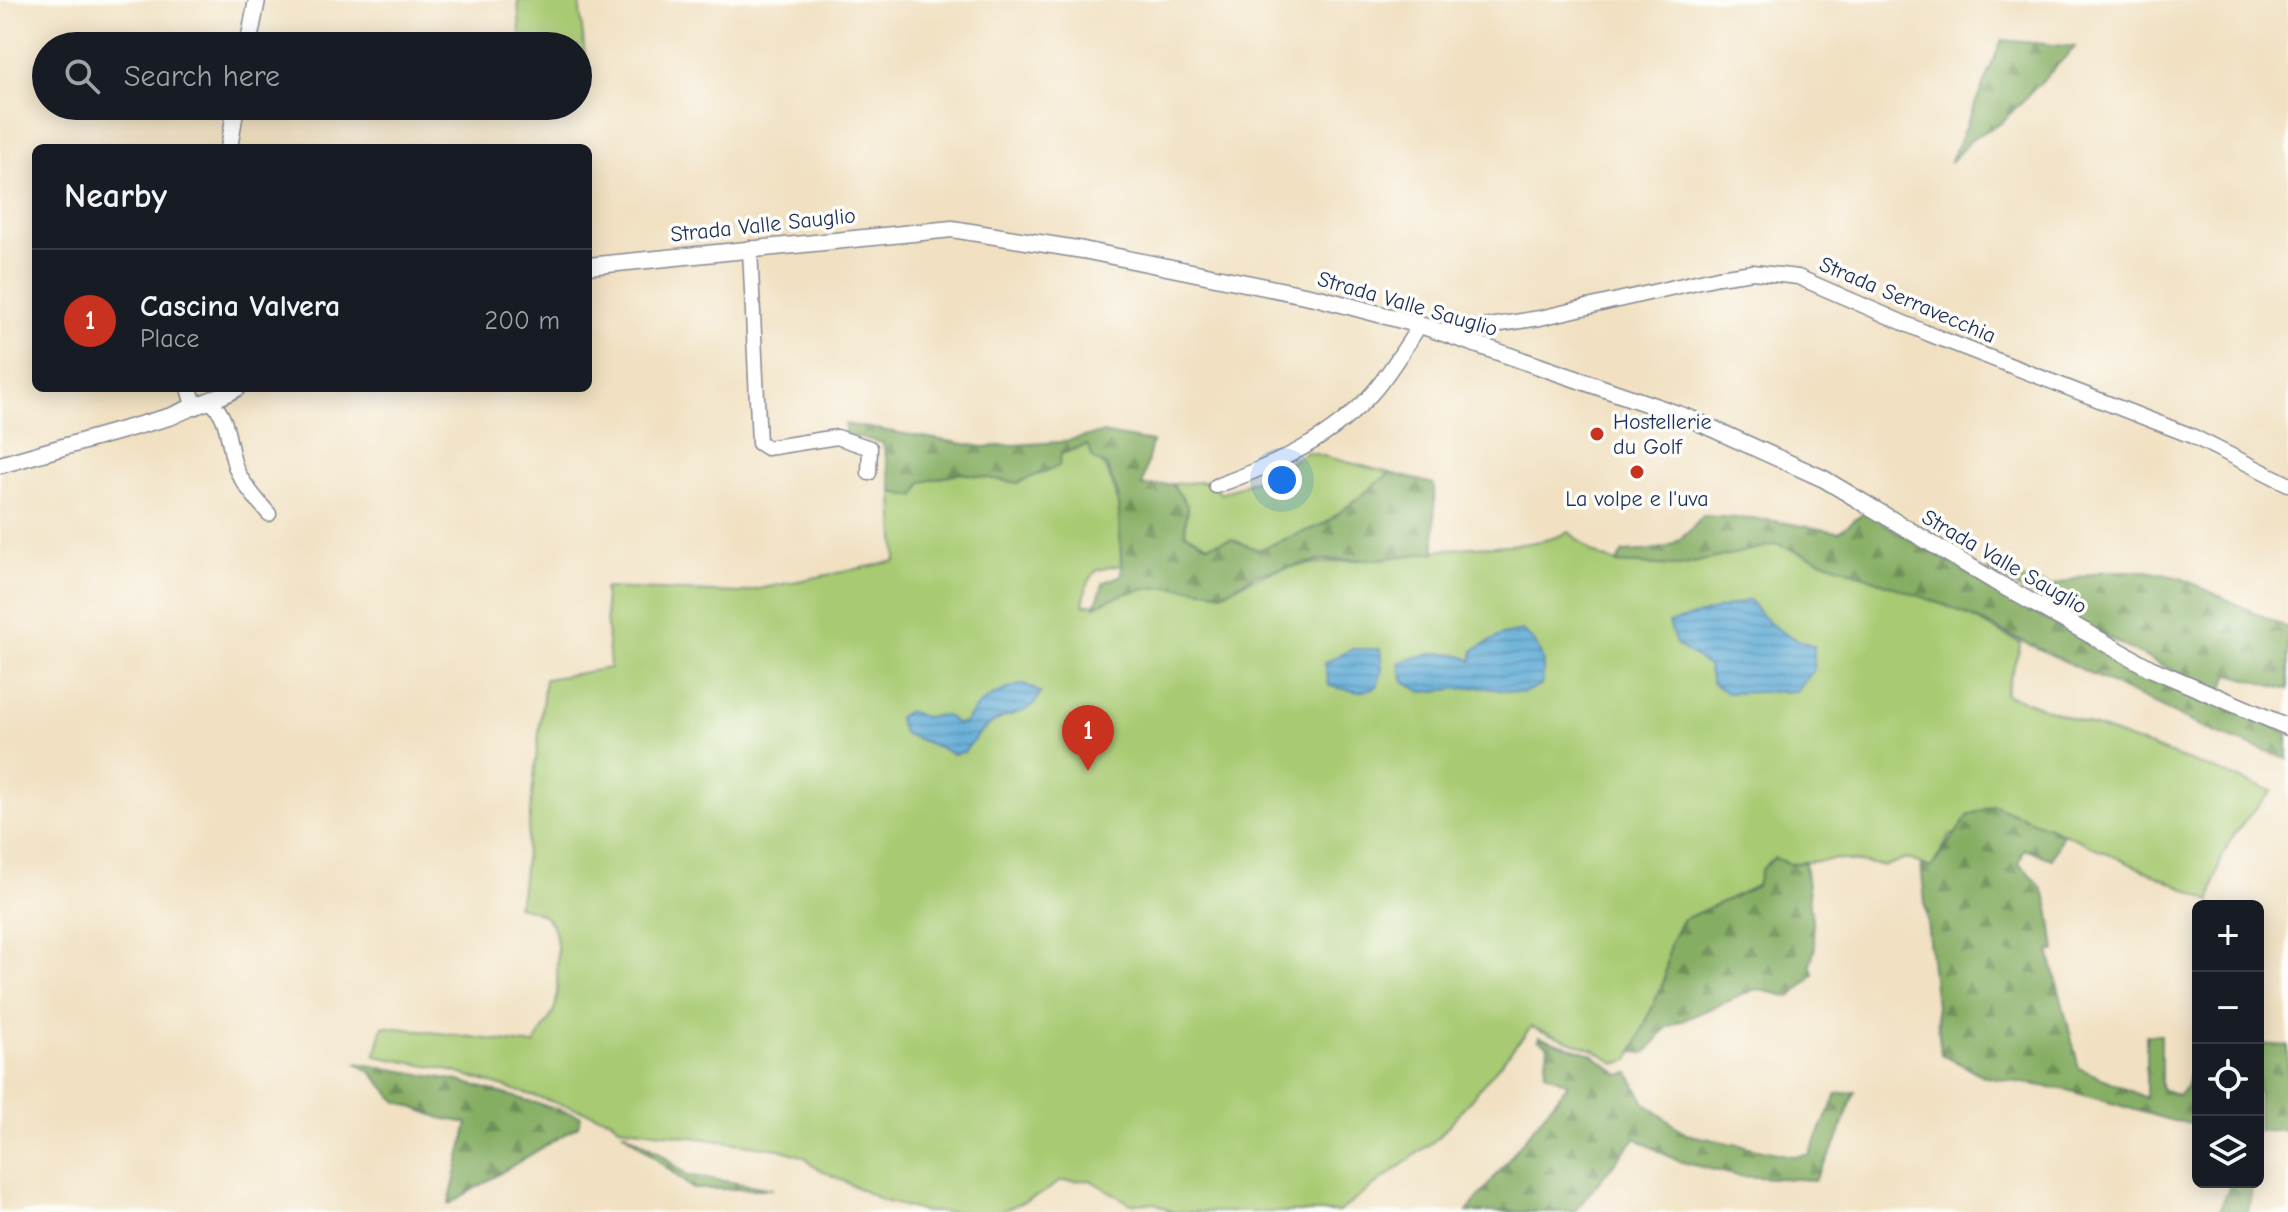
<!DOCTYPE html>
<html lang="en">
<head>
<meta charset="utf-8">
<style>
	body { margin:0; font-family:"Comic Neue",sans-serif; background:#242831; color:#f1f3f6 }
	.controls { position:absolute; right:24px; bottom:24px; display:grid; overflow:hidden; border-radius:12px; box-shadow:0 4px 20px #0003 }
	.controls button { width:72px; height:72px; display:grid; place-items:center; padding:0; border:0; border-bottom:2px solid #363941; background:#171b24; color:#f1f3f6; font:40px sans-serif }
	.you { position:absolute; left:1282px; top:480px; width:28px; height:28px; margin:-20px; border:6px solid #fff; border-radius:50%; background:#1a73e8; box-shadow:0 0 0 12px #1a73e833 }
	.badge { display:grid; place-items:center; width:52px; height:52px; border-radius:50%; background:#c8321e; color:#fff; font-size:26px; font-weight:700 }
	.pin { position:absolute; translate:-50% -66px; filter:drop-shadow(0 2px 4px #0008) }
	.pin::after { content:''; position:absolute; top:42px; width:28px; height:24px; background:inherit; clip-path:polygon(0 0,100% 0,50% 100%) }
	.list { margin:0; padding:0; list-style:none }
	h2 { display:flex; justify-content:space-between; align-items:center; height:104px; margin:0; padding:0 32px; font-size:34px }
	h2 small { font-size:26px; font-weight:400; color:#9ea1a6 }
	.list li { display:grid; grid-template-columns:52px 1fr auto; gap:24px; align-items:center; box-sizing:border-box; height:144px; padding:0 32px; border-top:2px solid #363941 }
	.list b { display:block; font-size:30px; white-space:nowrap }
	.list p { margin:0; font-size:26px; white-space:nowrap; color:#9ea1a6 }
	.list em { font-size:26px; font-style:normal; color:#9ea1a6 }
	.icon { flex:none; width:44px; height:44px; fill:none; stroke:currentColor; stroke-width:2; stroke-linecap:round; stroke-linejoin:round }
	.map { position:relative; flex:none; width:2288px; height:1212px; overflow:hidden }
	.search { position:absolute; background:#171b24; box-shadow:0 4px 20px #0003; left:32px; top:32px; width:560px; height:88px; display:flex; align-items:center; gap:20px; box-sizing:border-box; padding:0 28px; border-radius:44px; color:#9ea1a6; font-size:30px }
	.panel { position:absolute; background:#171b24; box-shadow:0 4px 20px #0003; left:32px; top:144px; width:560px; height:248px; border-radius:12px }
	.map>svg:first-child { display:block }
	.green { fill:#a8ca72; stroke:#627c68; stroke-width:2 }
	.forest { fill:url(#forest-firs); stroke:#506e61; stroke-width:2 }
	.water { fill:url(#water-rules); stroke:#3c6c9a; stroke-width:2 }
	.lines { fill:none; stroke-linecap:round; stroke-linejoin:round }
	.minor-casing { stroke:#868890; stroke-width:17 }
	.tertiary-casing { stroke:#868890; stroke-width:19 }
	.minor { stroke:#fff; stroke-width:14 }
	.tertiary { stroke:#fff; stroke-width:16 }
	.poi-dot { fill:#c8321e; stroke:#fdfcf7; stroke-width:3 }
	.labels { text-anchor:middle; stroke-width:7; stroke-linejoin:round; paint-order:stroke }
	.street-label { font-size:22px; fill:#1b2f5e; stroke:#fdfcf7 }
	.poi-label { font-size:22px; fill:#1b2f5e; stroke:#fdfcf7; text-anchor:start }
</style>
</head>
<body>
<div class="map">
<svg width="2288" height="1212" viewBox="0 0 2288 1212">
	<defs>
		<pattern id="forest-firs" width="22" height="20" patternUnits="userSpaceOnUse" patternTransform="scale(2)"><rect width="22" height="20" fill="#86ae64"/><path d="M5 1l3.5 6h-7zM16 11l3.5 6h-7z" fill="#6d8e56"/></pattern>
		<pattern id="water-rules" width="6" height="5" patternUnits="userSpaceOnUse" patternTransform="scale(2)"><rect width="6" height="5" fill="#5daad6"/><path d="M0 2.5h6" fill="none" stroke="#4c8bb1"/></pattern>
	</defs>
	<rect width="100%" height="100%" fill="#fdfcf7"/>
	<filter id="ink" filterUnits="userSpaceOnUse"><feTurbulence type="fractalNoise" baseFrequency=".0125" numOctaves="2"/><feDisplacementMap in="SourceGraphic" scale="16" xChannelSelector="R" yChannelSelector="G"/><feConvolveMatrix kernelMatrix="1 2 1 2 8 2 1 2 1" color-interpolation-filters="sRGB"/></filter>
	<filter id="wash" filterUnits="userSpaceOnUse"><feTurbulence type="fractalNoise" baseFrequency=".006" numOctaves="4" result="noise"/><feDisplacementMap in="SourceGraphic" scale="32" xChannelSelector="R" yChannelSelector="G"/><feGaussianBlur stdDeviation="1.8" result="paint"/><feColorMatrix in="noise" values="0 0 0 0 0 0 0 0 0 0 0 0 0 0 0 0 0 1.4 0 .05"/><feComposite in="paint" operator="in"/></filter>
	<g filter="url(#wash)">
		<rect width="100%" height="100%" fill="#f1e1c2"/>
		<!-- green -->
		<g class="green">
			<path d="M 518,0 L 579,0 L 585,56 L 578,56 L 578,46 L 521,46 Z"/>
			<path d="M 1087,445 C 1124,483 1119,516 1121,565 L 1097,570 L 1087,584 L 1083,605 C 1102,606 1113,594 1130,590 C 1161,583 1193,588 1224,593 C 1278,562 1316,563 1376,559 C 1405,558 1433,550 1461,548 C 1501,544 1532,548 1569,532 L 1593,553 L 1616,563 L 1680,566 L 1777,544 L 1955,609 L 2021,643 L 2005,694 L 2272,791 C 2233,833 2221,843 2211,901 L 2048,826 L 1951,835 L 1931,868 L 1906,858 L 1886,866 L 1837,859 L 1789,864 L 1781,860 L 1762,870 L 1757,886 L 1682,921 L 1670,944 L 1664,981 L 1629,1060 L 1616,1064 L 1597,1051 L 1531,1027 L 1439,1137 L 1339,1212 L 1165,1212 L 1171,1211 L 1155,1203 L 1131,1204 L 1090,1180 L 1061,1181 L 1041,1194 L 1000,1212 L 926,1212 L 884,1201 L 813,1166 L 805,1157 L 779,1149 L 619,1127 L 610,1119 L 445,1069 L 375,1056 L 383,1026 L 534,1045 C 540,1032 551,1020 555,1007 C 559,995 557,981 557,969 C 558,931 558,914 517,906 L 521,895 L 545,679 L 610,668 L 604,588 L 739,593 L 896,561 L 893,492 L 914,496 L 921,482 L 961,473 L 1017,483 L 1061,454 Z"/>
			<path d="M 1307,452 L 1390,473 L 1326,523 L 1258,550 L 1231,539 L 1208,545 L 1185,533 L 1187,505 L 1172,484 L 1209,481 L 1221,494 L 1271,473 Z"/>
		</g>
		<!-- forest -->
		<g class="forest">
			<path d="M 2002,40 L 2075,47 L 2001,123 L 1971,139 L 1950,163 Z"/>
			<path d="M 845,424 L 983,447 L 1060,442 L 1102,433 L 1152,442 L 1142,486 L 1172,484 L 1187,505 L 1185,533 L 1208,545 L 1231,539 L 1258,550 L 1326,523 L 1390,473 L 1434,484 L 1435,552 L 1378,559 L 1322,560 L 1256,574 L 1224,593 C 1174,584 1142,583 1095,606 L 1104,582 L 1122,575 L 1118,495 L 1106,465 L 1094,460 L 1087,445 L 1061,454 L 1059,466 L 1017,483 L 961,473 L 922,482 L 915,497 L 893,492 L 883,443 L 845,434 Z"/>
			<path d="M 1865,512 L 2025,608 L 2144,672 L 2288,733 L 2288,759 L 2213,732 L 1955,609 L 1777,544 L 1680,566 L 1616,563 L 1623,552 C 1666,550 1675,550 1703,516 L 1768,520 L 1839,532 Z"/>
			<path d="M 1986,570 L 2051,586 L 2103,571 L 2147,571 L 2181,578 L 2288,628 L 2288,690 L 2229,674 L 2220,693 L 2129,649 Z"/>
			<path d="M 1994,805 L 2063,833 L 2052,859 L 2024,849 L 2019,864 C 2053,890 2049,911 2055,951 L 2049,951 L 2079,1068 L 2146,1098 L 2146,1035 L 2161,1035 L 2161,1089 L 2179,1095 L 2187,1085 L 2198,1038 L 2198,1123 L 2173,1121 L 2067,1090 L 1986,1077 L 1941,1054 L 1921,864 L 1931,868 L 1969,815 Z"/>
			<path d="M 1774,858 L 1790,864 L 1805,862 L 1815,948 L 1810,964 L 1814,974 L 1791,997 L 1756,989 L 1667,1027 L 1645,1054 L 1633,1051 L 1664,981 L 1670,944 L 1682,920 L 1757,886 L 1761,870 Z"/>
			<path d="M 1539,1037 L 1592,1054 L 1620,1075 L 1629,1073 L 1645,1103 L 1686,1134 L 1791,1156 L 1809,1155 L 1837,1094 L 1855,1092 L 1835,1145 L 1815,1180 L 1738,1176 L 1678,1161 L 1635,1138 L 1574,1212 L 1467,1212 L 1568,1084 L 1545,1073 L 1548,1045 L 1538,1040 Z"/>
			<path d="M 2258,1044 L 2288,1046 L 2288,1129 L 2258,1131 Z"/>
			<path d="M 356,1063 L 459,1081 L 581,1116 L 578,1126 L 449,1204 L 468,1123 L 441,1118 L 396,1101 L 372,1073 Z"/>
			<path d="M 622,1131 L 659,1152 L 687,1175 L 773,1189 L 693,1189 Z"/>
			<path d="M 2231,1182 L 2253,1182 L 2248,1212 L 2219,1212 Z"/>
		</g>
		<!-- water -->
		<g class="water">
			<path d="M 1750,600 C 1766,626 1786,636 1814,646 L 1814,670 L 1797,691 L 1727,693 L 1712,683 L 1708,666 L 1676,644 L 1669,623 Z"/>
			<path d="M 1522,631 C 1541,643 1547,664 1541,686 L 1522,693 L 1479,687 L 1422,692 L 1404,681 L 1399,663 C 1424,654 1449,646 1472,661 L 1474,650 L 1502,635 Z"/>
			<path d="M 1352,649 L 1380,649 L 1382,671 L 1377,687 L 1359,692 L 1329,686 L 1325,663 Z"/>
			<path d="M 1024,684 L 1041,693 C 1030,715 1018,710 998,720 C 984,726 973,740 964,752 L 952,754 C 936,744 920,741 903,733 L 898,717 L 908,711 L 924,717 L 945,715 L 956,723 L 965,723 C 976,701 1000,690 1024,684 Z"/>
		</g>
	</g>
	<g filter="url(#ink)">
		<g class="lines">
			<defs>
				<g id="minor">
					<path d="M 750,248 L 759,443 L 767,448 L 837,437 L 870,448 L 869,473"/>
					<path d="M 1444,333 L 1540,318 L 1718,277 L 1753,272 L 1798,277 L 1929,334 L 2192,436 L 2288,484"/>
					<path d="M 211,403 C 231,416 227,452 238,473 C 246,488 258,501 269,514"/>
					<path d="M 1216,486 C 1274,465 1333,439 1374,391 C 1391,371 1405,347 1420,325"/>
				</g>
				<g id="tertiary">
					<path d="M 248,46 L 257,0"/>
					<path d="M 229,148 L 236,106"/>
					<path d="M 588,266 L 952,229 L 1083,250 L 1319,298 L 1420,325 L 1689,418 L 1824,479 L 1994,581 L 2150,668 L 2288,727"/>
					<path d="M 189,388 L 194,405"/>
					<path d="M 0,465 L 172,416 C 194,405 216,400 237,388"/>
				</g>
			</defs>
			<!-- minor casing -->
			<use href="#minor" class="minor-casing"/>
			<!-- tertiary casing -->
			<use href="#tertiary" class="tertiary-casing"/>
			<!-- minor -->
			<use href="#minor" class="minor"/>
			<!-- tertiary -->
			<use href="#tertiary" class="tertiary"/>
		</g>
	</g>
	<!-- markers -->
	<g class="poi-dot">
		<circle cx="1597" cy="434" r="8"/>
		<circle cx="1637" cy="472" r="8"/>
	</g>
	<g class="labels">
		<!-- street labels -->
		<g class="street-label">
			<text transform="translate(763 224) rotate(-6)" y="8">Strada Valle Sauglio</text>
			<text transform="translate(1908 299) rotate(23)" y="8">Strada Serravecchia</text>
			<text transform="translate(1408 303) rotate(16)" y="8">Strada Valle Sauglio</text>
			<text transform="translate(2005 561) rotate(30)" y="8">Strada Valle Sauglio</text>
		</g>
		<!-- poi labels -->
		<g class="poi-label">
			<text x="1613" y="429">Hostellerie<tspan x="1613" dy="25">du Golf</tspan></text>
			<text x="1637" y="506" text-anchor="middle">La volpe e l'uva</text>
		</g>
	</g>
</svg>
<div class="controls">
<button>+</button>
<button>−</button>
<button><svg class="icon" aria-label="locate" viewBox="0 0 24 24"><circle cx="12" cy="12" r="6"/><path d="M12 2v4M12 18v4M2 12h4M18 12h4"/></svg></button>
<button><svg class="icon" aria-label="layers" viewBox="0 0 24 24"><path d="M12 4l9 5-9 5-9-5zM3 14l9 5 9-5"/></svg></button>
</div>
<div class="you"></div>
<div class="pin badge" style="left:1088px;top:771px">1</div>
<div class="search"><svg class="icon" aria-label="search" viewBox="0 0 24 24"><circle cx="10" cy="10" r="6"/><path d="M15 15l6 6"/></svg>Search here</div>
<section class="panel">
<h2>Nearby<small></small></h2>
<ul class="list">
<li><span class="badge">1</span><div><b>Cascina Valvera</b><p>Place</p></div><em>200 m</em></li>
</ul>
</section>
</div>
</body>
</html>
